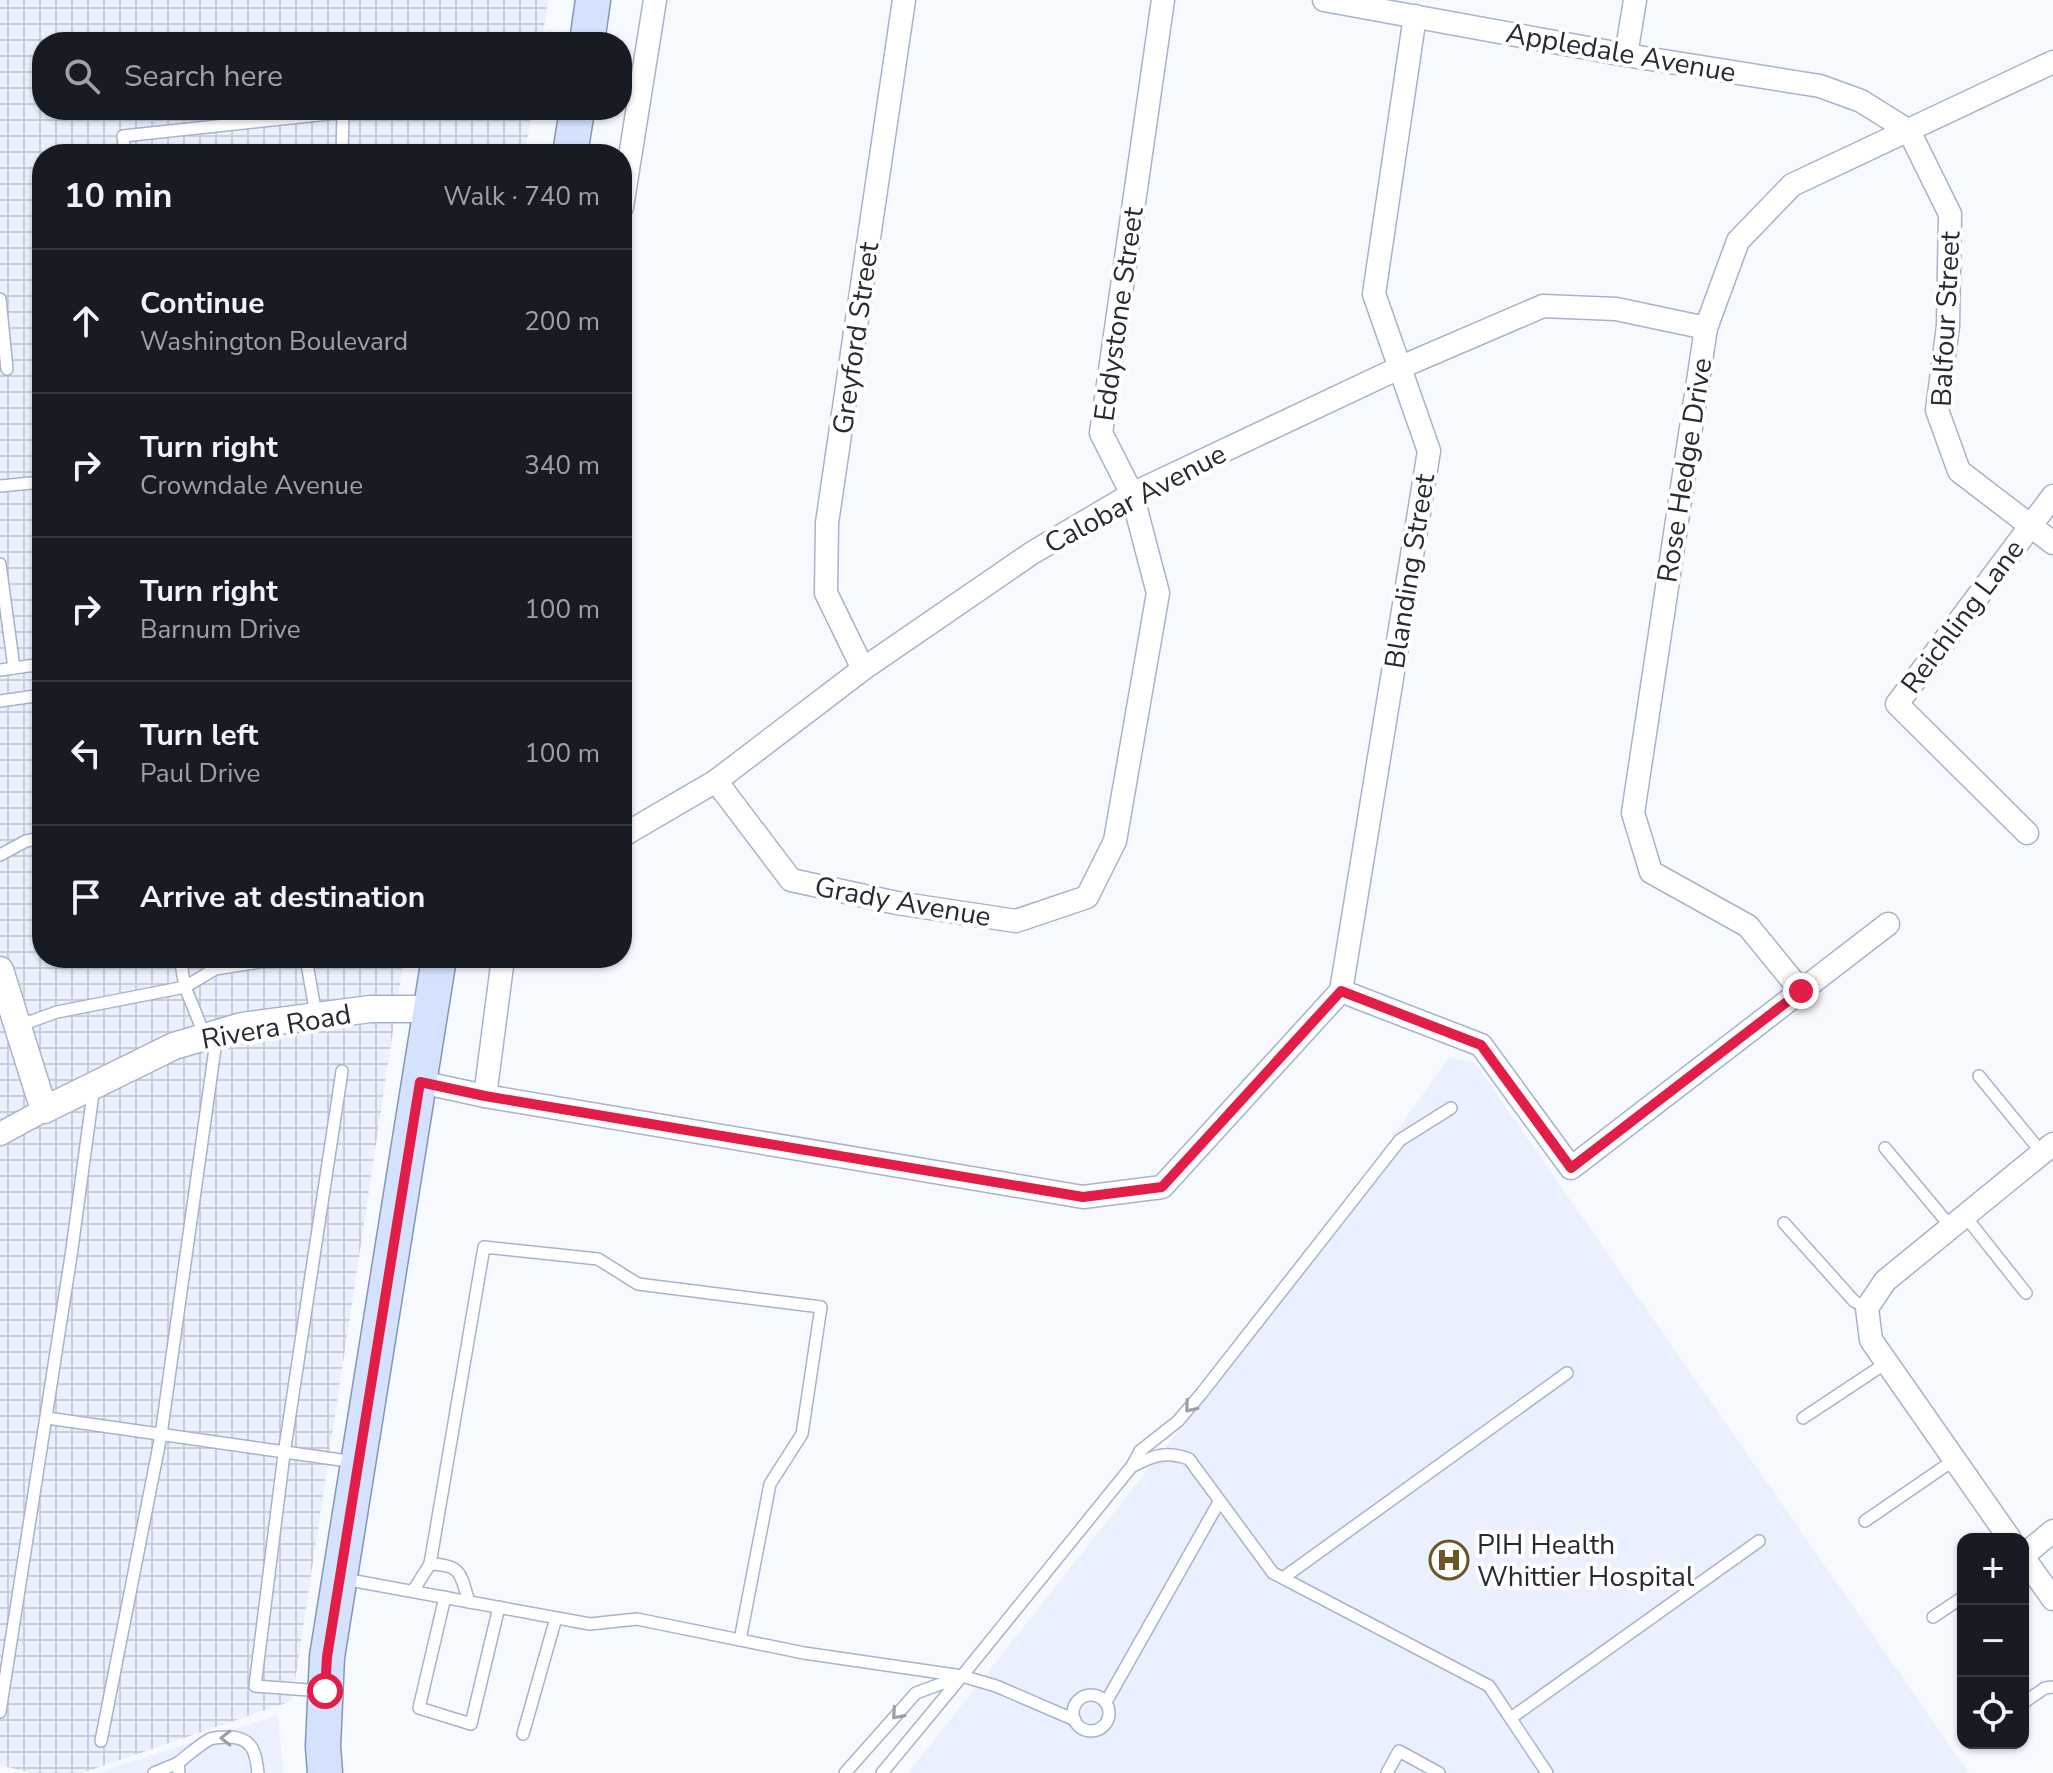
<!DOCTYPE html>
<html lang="en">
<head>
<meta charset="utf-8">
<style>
	body { margin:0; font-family:"Nunito Sans",sans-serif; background:#20242c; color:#f1f3f6 }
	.controls { position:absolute; right:24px; bottom:24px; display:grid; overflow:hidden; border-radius:16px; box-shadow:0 2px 6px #0004 }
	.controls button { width:72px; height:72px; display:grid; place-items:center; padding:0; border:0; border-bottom:2px solid #363941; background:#171b24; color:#f1f3f6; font:40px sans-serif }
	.stop { position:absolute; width:24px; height:24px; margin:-18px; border:6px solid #e11d48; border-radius:50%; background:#fff }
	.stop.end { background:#e11d48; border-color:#fff; box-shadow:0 2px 8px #0008 }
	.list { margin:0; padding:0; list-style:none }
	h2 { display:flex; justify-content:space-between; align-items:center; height:104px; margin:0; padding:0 32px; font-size:34px }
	h2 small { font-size:26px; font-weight:400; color:#9ea1a6 }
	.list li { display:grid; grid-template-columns:52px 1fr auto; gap:24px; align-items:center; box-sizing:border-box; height:144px; padding:0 32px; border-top:2px solid #363941 }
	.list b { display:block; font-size:30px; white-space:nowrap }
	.list p { margin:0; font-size:26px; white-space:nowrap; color:#9ea1a6 }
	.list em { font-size:26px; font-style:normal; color:#9ea1a6 }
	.icon { flex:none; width:44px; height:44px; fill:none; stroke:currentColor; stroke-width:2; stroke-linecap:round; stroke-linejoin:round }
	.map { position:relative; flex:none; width:2053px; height:1773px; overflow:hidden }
	.search { position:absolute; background:#171b24; box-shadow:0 2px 6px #0004; left:32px; top:32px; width:600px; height:88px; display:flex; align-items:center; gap:20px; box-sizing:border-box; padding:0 28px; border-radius:32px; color:#9ea1a6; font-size:30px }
	.panel { position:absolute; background:#171b24; box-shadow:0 2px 6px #0004; left:32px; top:144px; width:600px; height:824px; border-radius:32px }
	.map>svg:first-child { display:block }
	.built { fill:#eaf0fd }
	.industrial { fill:url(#industrial-grid) }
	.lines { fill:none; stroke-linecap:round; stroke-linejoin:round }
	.service-casing { stroke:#a7b3cc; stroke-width:14 }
	.minor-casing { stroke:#a7b3cc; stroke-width:25 }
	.tertiary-casing { stroke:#a7b3cc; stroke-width:29 }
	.primary-casing { stroke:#8695b7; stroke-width:37 }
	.service { stroke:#fff; stroke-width:11 }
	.minor { stroke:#fff; stroke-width:22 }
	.tertiary { stroke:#fff; stroke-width:26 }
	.primary { stroke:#d5e2fe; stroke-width:34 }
	.oneway { stroke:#9d9fa4 }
	.route { stroke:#e11d48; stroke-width:10 }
	.labels { text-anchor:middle; stroke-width:8; stroke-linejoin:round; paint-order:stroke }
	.street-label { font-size:28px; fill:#262a34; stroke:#fff }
	.poi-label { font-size:28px; fill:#262a34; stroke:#fff; text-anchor:start }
</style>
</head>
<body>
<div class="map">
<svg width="2053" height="1773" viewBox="0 0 2053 1773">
	<defs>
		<pattern id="industrial-grid" width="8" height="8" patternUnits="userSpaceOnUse" patternTransform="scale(2)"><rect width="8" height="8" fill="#eaf0fd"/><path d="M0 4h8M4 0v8" fill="none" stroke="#c9ced9"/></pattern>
	</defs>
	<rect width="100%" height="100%" fill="#f6f9fe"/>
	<!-- built -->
	<g class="built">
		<path d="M 1449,1058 L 1475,1063 L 1969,1773 L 908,1773 L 1200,1404 Z"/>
		<path d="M 278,1715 L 283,1773 L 97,1773 Z"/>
	</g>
	<!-- industrial -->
	<path class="industrial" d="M 0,0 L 548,0 L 542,42 L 42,42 L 42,110 L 532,110 L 525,154 L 42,154 L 42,958 L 404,958 L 292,1701 L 82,1773 L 32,1773 L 0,1765 Z"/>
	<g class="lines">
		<defs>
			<g id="service">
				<path d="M 125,154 L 123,136 L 328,114 L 331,110"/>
				<path d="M 342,154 L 343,110"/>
				<path d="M 0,299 L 7,369"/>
				<path d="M 0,486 L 42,482"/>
				<path d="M 0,564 L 14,668"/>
				<path d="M 0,670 L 42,664"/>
				<path d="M 0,701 L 42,695"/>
				<path d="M 0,855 L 26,841 L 42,838"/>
				<path d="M 306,958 L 316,1015"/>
				<path d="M 18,1026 L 57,1012 L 185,987 L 180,958"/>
				<path d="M 205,1036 L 185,987 L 215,969 L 286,958"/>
				<path d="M 1979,1076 L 2042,1153"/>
				<path d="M 1885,1148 L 1951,1227"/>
				<path d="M 1965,1216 L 2026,1293"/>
				<path d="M 1784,1223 L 1854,1301 L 1867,1308"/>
				<path d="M 47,1418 L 355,1462"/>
				<path d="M 1803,1418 L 1886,1363"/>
				<path d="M 1133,1466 C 1154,1455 1166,1451 1189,1459 L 1273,1573 L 1489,1686 L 1547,1773"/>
				<path d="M 1865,1521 L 1954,1460"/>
				<path d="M 430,1564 L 484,1247 L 598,1259 L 638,1284 L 821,1307 L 802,1434 L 770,1484 L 740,1640"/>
				<path d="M 1283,1578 L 1567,1373"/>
				<path d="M 344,1579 L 590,1624 L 637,1619 L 804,1653 L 962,1676 L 1132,1466 L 1140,1451 L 1178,1421 L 1201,1394 L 1400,1140 L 1451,1108"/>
				<path d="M 413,1591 L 430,1564 C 462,1565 460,1573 469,1602"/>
				<path d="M 445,1597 L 419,1708 L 471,1724 L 499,1607"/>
				<path d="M 1933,1617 L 1963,1597"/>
				<path d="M 322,1691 L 255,1686 L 284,1454 L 342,1071"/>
				<circle cx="1091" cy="1713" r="18"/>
				<path d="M 1106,1702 L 1219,1502"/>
				<path d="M 2023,1703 L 2045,1688 L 2053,1687"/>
				<path d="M 0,1712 L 71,1256 L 94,1086"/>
				<path d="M 1511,1718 L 1759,1541"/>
				<path d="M 523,1734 L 556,1618"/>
				<path d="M 101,1741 L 161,1435 L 217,1034"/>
				<path d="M 178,1763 C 188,1755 199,1745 210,1739 C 216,1737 224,1737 230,1737 C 253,1738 256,1753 258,1773"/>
				<path d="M 154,1773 L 178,1763 L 179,1773"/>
				<path d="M 845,1773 L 916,1693 L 962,1676 L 996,1686 L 1075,1720"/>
				<path d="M 882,1773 L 962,1676"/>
				<path d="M 1387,1773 L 1399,1751 L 1439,1773"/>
			</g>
			<g id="minor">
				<path d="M 1324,0 L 1626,55 L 1820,86 L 1861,101 L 1909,131 L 1950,214 L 1948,326 L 1937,410 L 1959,471 L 2053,543"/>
				<path d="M 1626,55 L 1635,0"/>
				<path d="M 622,207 L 655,0"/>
				<path d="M 863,669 L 826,593 L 827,523 L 904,0"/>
				<path d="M 716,781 L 791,880 L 897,903 L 1016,921 L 1087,897 L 1115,841 L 1158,593 L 1132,494 L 1101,433 L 1163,0"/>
				<path d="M 2027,833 L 1897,704 L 2053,496"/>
				<path d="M 622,836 L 716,781 L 863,669 L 1032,553 L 1132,494 L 1401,367 L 1543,306 L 1616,309 L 1706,328"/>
				<path d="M 1341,991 L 1429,451 L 1374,294 L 1415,16"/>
				<path d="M 1341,991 L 1481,1045 L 1571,1168 L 1888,924"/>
				<path d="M 1801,991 L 1748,926 L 1651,872 L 1633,813 L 1706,328 L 1738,241 L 1792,185 L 2053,62"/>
				<path d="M 420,1082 L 485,1096 L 1083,1197 L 1162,1187 L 1341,991"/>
				<path d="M 485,1096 L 503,958"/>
				<path d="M 0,1134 L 44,1110"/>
				<path d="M 2010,1539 L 1871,1340 L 1867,1308 L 1885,1281 L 2053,1144"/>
				<path d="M 2023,1556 L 2053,1531"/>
				<path d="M 2023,1557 L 2053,1599"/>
			</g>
			<path id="tertiary" d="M 0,970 L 44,1110 L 174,1046 L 242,1026 L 370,1009 L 431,1009"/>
			<g id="primary">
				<path d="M 587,42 L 593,0"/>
				<path d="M 570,154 L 577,110"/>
				<path d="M 325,1773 L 323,1746 L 327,1657 L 439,958"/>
			</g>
		</defs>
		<!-- service casing -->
		<use href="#service" class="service-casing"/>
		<!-- minor casing -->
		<use href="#minor" class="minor-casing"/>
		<!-- tertiary casing -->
		<use href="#tertiary" class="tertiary-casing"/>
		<!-- primary casing -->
		<use href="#primary" class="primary-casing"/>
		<!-- service -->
		<use href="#service" class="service"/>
		<!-- minor -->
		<use href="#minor" class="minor"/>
		<!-- tertiary -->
		<use href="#tertiary" class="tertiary"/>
		<!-- primary -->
		<use href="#primary" class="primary"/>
	</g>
	<!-- one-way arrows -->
	<defs><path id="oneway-chevron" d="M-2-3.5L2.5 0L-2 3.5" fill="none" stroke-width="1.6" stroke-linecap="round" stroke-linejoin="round" transform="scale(2)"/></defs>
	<g class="oneway">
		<use href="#oneway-chevron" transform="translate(1190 1407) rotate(130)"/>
		<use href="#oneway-chevron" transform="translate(897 1714) rotate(131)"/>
		<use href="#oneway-chevron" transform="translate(226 1738) rotate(-179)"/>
	</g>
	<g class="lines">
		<!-- route -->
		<path class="route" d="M 325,1691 L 327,1657 L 420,1082 L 485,1096 L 1083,1197 L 1162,1187 L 1341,991 L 1481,1045 L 1571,1168 L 1801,991"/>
	</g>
	<!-- icons -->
	<defs>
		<symbol id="hospital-ring" viewBox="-11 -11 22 22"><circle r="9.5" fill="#fff" stroke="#6c5525" stroke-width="1.5"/><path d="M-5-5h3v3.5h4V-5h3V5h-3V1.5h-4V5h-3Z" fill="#6c5525"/></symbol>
	</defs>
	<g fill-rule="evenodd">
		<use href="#hospital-ring" x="1427" y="1538" width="44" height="44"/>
	</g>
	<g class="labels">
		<!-- street labels -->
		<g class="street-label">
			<text transform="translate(1621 52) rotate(10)" y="10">Appledale Avenue</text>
			<text transform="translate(1118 314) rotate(-82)" y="10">Eddystone Street</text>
			<text transform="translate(1945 319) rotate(-87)" y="10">Balfour Street</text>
			<text transform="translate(855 338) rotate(-82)" y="10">Greyford Street</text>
			<text transform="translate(1684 470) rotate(-81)" y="10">Rose Hedge Drive</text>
			<text transform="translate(1135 498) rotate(-28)" y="10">Calobar Avenue</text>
			<text transform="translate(1409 571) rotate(-81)" y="10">Blanding Street</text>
			<text transform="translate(1962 616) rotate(-53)" y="10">Reichling Lane</text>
			<text transform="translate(903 901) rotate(10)" y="10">Grady Avenue</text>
			<text transform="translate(276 1026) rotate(-10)" y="10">Rivera Road</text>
		</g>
		<!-- poi labels -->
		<g class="poi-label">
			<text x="1477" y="1554">PIH Health<tspan x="1477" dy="32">Whittier Hospital</tspan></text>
		</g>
	</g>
</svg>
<div class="controls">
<button>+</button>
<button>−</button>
<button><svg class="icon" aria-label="locate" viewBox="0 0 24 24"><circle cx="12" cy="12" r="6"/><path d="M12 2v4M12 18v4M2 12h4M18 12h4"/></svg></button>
</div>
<div class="stop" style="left:325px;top:1691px"></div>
<div class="stop end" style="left:1801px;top:991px"></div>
<div class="search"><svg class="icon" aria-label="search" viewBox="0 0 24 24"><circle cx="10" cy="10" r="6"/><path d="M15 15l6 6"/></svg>Search here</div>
<section class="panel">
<h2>10 min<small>Walk · 740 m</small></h2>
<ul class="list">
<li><svg class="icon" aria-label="ahead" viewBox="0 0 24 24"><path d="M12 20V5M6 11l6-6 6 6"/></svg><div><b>Continue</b><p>Washington Boulevard</p></div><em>200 m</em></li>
<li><svg class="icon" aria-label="right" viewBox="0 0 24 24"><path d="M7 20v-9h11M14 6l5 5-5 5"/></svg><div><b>Turn right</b><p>Crowndale Avenue</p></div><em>340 m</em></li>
<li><svg class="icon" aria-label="right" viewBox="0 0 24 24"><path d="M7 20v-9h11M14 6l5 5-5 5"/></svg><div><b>Turn right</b><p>Barnum Drive</p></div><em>100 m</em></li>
<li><svg class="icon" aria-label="left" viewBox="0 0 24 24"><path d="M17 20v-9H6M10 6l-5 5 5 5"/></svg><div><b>Turn left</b><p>Paul Drive</p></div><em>100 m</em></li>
<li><svg class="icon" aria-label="arrive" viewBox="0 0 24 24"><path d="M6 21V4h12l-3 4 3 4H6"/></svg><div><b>Arrive at destination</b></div></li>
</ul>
</section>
</div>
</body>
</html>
